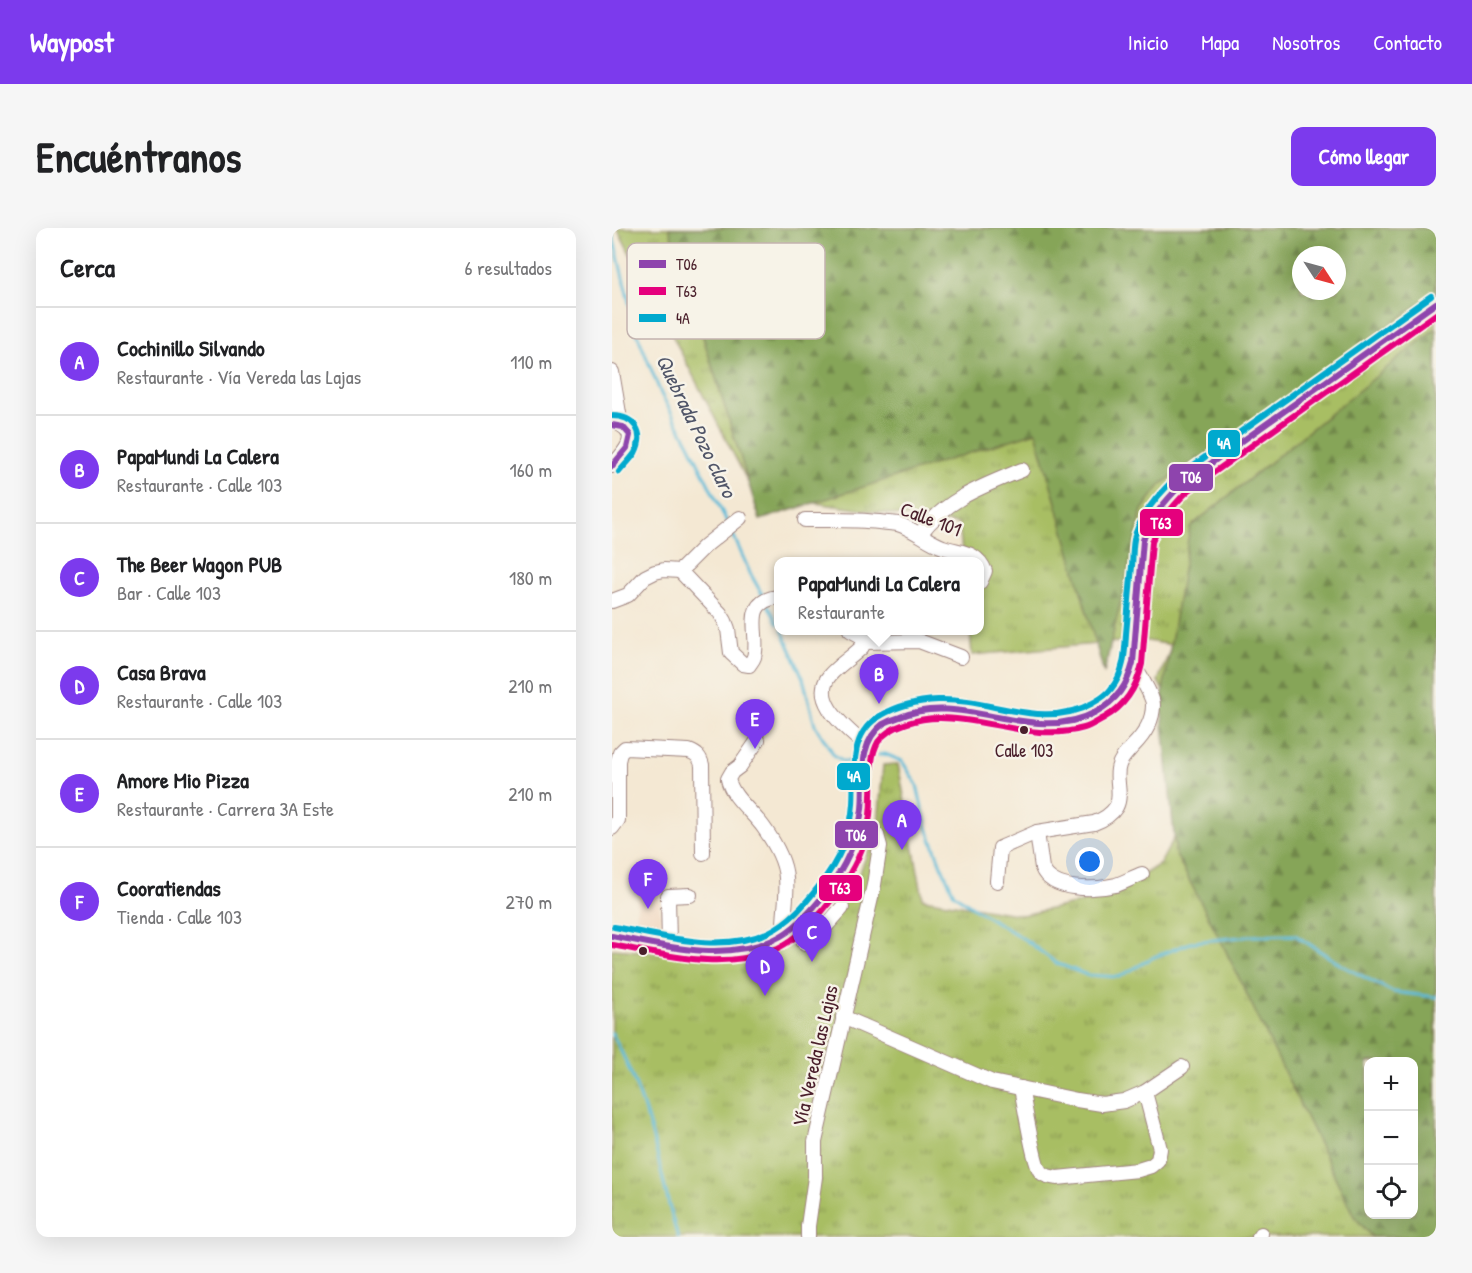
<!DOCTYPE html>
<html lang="es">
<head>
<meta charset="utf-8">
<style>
	body { margin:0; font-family:"Patrick Hand",sans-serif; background:#f6f6f6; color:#202124 }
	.controls { position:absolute; right:18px; bottom:18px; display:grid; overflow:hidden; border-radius:12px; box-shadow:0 6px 24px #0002 }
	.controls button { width:54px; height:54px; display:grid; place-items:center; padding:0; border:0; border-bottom:2px solid #e0e0e0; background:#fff; color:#202124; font:30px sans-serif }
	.compass { position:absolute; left:680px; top:18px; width:54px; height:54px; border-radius:50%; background:#fff; box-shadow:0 6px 24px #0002; rotate:126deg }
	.you { position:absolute; left:478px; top:634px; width:21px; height:21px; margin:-15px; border:4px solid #fff; border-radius:50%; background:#1a73e8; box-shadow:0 0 0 9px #1a73e833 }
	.badge { display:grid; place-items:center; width:39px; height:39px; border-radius:50%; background:#7c3aed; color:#fff; font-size:20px; font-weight:700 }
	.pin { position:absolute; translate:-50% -50px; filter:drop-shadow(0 2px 3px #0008) }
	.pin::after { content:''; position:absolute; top:32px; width:21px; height:18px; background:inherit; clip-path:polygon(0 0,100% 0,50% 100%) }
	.popup { position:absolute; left:162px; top:329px; width:210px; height:78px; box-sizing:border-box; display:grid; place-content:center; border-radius:12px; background:#fff; filter:drop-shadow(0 2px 4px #0005); font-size:20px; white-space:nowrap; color:#757577 }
	.popup b { font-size:22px; color:#202124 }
	.popup::after { content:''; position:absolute; left:50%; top:100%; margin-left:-12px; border:12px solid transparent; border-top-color:#fff }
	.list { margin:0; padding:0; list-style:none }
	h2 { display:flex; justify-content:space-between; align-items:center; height:78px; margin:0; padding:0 24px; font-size:26px }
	h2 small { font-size:20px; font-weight:400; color:#757577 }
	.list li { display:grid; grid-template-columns:39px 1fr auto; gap:18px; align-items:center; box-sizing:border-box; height:108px; padding:0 24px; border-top:2px solid #e0e0e0 }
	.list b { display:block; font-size:22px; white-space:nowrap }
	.list p { margin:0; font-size:20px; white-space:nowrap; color:#757577 }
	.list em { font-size:20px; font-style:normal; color:#757577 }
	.icon { flex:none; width:33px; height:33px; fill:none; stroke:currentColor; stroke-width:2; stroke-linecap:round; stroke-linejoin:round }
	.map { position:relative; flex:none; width:824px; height:1009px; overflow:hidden; border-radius:12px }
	header { display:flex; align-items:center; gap:36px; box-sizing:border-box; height:84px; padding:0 30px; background:#7c3aed; color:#fff }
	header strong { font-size:28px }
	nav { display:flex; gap:33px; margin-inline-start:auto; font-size:21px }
	.intro { display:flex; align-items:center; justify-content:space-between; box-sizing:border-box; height:144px; padding:0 36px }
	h1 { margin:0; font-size:42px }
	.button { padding:15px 27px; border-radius:12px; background:#7c3aed; color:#fff; font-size:21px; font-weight:700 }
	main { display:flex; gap:36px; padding:0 36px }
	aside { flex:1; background:#fff; border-radius:12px; box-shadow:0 6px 24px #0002 }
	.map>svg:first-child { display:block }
	.built { fill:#f1d5bd }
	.grass { fill:url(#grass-tufts); stroke:#796e47; stroke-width:1.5; fill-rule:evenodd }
	.forest { fill:url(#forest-firs); stroke:#686242; stroke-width:1.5; fill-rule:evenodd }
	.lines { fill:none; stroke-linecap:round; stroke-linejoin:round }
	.stream { stroke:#5abad8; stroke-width:3 }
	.minor-casing { stroke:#9f847f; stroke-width:16 }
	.major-casing { stroke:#9f847f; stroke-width:20 }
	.minor { stroke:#fff; stroke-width:14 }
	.major { stroke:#fff; stroke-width:16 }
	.bus-1-casing { stroke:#f7f3e8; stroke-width:10 }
	.bus-2-casing { stroke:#f7f3e8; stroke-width:10 }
	.bus-3-casing { stroke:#f7f3e8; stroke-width:10 }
	.bus-1 { stroke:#8e44ad; stroke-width:6 }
	.bus-2 { stroke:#e5007d; stroke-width:6 }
	.bus-3 { stroke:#00a9ce; stroke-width:6 }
	.bus-dot { fill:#4a1f2b; stroke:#f7f3e8; stroke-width:2 }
	.labels { text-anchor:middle; stroke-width:5; stroke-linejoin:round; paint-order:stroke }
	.bus-label { font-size:18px; fill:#4a1f2b; stroke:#f7f3e8 }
	.street-label { font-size:20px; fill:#4a1f2b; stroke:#f7f3e8 }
	.water-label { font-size:21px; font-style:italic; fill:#505568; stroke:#f7f3e8 }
	.key { fill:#f7f3e8; stroke:#c3b3af; stroke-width:1.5 }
	.key-label { font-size:16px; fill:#4a1f2b }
	.line-badge { stroke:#f7f3e8; stroke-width:2 }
	.badge-label { font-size:16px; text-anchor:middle; font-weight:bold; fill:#fff }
</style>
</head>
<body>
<header>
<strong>Waypost</strong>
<nav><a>Inicio</a><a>Mapa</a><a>Nosotros</a><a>Contacto</a></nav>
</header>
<div class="intro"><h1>Encuéntranos</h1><a class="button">Cómo llegar</a></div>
<main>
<aside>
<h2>Cerca<small>6 resultados</small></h2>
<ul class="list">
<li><span class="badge">A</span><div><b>Cochinillo Silvando</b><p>Restaurante · Vía Vereda las Lajas</p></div><em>110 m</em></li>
<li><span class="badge">B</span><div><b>PapaMundi La Calera</b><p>Restaurante · Calle 103</p></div><em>160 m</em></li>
<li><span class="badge">C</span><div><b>The Beer Wagon PUB</b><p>Bar · Calle 103</p></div><em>180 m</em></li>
<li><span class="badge">D</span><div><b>Casa Brava</b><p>Restaurante · Calle 103</p></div><em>210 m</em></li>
<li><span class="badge">E</span><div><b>Amore Mio Pizza</b><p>Restaurante · Carrera 3A Este</p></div><em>210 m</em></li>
<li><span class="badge">F</span><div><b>Cooratiendas</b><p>Tienda · Calle 103</p></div><em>270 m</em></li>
</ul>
</aside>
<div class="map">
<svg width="824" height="1009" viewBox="0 0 824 1009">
	<defs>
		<pattern id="grass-tufts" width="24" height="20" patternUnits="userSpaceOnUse" patternTransform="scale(1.5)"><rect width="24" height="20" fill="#a8be63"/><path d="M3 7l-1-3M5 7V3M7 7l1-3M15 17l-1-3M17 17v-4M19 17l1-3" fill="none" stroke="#8b9a52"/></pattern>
		<pattern id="forest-firs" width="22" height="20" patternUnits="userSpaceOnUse" patternTransform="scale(1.5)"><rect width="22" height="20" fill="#86a559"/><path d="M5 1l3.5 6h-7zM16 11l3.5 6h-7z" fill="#70864a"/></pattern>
	</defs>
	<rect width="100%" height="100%" fill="#f7f3e8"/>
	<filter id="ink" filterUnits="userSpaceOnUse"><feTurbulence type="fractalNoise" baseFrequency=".0167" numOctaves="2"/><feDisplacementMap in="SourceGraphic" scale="12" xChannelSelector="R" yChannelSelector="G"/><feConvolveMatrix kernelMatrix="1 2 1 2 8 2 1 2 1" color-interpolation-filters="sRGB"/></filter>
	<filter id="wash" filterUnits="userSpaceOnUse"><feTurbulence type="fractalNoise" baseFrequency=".008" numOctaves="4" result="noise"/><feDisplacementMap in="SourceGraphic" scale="24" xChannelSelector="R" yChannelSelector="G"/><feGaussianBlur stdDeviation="1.35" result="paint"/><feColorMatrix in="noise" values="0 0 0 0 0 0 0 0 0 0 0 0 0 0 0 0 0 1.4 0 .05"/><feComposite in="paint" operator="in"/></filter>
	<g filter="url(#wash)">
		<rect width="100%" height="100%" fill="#f4e8d3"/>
		<!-- built -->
		<path class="built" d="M 26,664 L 47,667 L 49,698 L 24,695 Z"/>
		<!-- grass -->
		<path class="grass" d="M 5,0 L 824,0 L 824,1009 L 0,1009 L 0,721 L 59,725 L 150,723 L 187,712 L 222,681 L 248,644 L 266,599 L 271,537 L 286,536 L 311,671 L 410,687 L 467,675 L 523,652 L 548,636 L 572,591 L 560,480 L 546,453 L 560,417 L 530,412 L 360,427 L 358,403 L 368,402 L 368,334 L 351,333 L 347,296 L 142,266 ZM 689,27 L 725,27 L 725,63 L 689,63 ZM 756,834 L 802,834 L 802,986 L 756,986 Z"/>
		<!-- forest -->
		<g class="forest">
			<path d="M 57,0 L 824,0 L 824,64 L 644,193 L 549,256 L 530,282 L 492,445 L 424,204 L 148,292 ZM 689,27 L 725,27 L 725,63 L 689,63 Z"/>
			<path d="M 824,100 L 824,1009 L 760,1009 L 742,988 L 610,715 L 564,627 L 549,475 L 578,299 ZM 756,834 L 802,834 L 802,986 L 756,986 Z"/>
		</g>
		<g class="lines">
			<!-- stream -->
			<g class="stream">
				<path d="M 0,4 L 24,103 L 49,166 L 77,216 L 116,296"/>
				<path d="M 119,302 L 138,345 L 151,368"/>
				<path d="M 156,377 L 166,396"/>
				<path d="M 170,402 L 191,450 L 203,497 L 222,527 L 231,533 L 243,534"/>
				<path d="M 267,527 L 273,526 L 290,533 L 305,557 L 314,597 L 329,637 L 342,666 L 368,684 L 415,713 L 444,735 L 475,747 L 507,749 L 542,729 L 581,714 L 639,708 L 683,707 L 731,738 L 781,764 L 824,769"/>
				<path d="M 0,805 C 19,841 33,879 43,918 C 51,948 56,979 66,1009"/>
			</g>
		</g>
	</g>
	<g filter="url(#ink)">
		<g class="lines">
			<defs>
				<g id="minor">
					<path d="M 0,144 L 9,197"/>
					<path d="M 0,238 C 10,227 29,209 9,197"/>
					<path d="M 193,292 C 218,292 242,291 267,294 C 273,295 280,295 286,296 C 302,301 315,313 331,319 C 349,325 365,323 373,343 L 368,354"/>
					<path d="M 308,306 C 334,271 371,258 410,242"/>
					<path d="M 68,343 L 108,385 L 113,393 L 116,401 L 119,425 L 131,436 L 137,437 C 139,434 141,432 142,429 C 149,407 128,374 166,369"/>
					<path d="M 0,373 L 16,367 L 33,349 L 43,344 L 52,342 L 68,343 L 93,318 L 128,290"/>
					<path d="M 238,402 L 253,410 L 250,419 C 240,429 228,436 218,447 C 196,473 237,502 254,518"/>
					<path d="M 253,414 L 307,413 L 349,429"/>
					<path d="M 146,512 L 128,538 L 120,544 L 116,551 C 120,570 141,584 152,600 C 162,614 173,633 174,650 C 176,668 171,687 172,706"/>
					<path d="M 0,600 L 6,592 L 6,533 L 8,525 L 13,520 L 77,523 C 85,526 88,529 90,537 L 91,625"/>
					<path d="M 425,604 L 430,640 C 440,664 483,662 504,657 C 513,654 522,649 530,646"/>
					<path d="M 385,653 L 388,620 L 425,604 L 482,595 C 490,592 499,587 504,579 C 511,566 502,550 507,537 C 509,530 516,524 521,518 C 532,507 541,494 541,477 C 541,467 526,446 521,435"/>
					<path d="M 184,697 L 193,716 L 200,714 L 230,680"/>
					<path d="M 57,717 L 56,668 L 78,667"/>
					<path d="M 231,789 L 380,854 L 465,872 L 490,876 L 512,873 L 533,864 L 570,839"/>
					<path d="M 409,860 C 412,874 422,936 428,943 C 431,948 440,949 445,950 L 526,942 L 539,938 L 546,932 L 548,921 L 533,864"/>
					<path d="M 196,1009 L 196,998 L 203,949 L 203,914 L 262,657 L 268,618 L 265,607 L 247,597"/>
					<path d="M 647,1009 L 649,1006"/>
				</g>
				<path id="major" d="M 0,708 C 59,718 132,741 183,698 C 194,689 203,678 211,668 C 234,640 247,614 250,578 C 252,549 244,513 273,495 C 342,451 430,530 496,477 C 509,466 517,452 521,435 L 531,312 C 539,288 552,273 570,256 L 702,161 L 824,75"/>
			</defs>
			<!-- minor casing -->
			<use href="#minor" class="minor-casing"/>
			<!-- major casing -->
			<use href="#major" class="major-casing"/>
			<!-- minor -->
			<use href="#minor" class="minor"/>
			<!-- major -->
			<use href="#major" class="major"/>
			<defs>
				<g id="bus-1">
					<path d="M 0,197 L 11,199 L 18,207 L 15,220 L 0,238"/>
					<path d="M 0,708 C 52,718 110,734 161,712 C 182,703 198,684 212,667 C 232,641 246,614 250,581 C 253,552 244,516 271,496 C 276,493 282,491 288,489 C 351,462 421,518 484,484 C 505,472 515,458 521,435 L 531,312 C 539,289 553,273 570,256 L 824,75"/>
				</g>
				<path id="bus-2" d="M 0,717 C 54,727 113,744 166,720 C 186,710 203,693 217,675 C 234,654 249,631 255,604 C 258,592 259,580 259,568 C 260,550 257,530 266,514 C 277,497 308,490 328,490 C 376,490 423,514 472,500 C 479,498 486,493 492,490 C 513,478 525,459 530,436 L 540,314 C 548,293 560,278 576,263 L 824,86"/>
				<g id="bus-3">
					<path d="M 0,188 C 22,188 34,204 23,225 C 19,231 12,238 7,244"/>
					<path d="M 2,699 C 51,708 109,726 157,704 C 178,694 193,676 207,658 C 226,634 239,607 241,576 C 243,545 236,504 270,487 C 287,477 306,473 326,472 C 379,470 430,503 481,475 C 488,471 494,468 499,461 C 512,445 513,426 514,406 C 516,383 518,361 520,338 C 521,328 520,317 523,307 C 531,284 547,265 565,249 L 819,68"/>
				</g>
			</defs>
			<!-- bus-1 casing -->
			<use href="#bus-1" class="bus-1-casing"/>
			<!-- bus-2 casing -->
			<use href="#bus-2" class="bus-2-casing"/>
			<!-- bus-3 casing -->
			<use href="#bus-3" class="bus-3-casing"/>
			<!-- bus-1 -->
			<use href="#bus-1" class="bus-1"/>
			<!-- bus-2 -->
			<use href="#bus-2" class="bus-2"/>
			<!-- bus-3 -->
			<use href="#bus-3" class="bus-3"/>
		</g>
	</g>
	<!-- markers -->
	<g class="bus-dot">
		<circle cx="412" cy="502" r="5"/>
		<circle cx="31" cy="723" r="5"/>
	</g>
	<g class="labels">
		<!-- bus labels -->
		<g class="bus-label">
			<text x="412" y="529">Calle 103</text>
		</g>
		<!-- street labels -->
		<g class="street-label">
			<text transform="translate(319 291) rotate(21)" y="7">Calle 101</text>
			<text transform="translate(203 828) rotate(-77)" y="7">Vía Vereda las Lajas</text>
		</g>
		<!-- water labels -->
		<g class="water-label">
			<text transform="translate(84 198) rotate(64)" y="7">Quebrada Pozo claro</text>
		</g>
	</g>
	<!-- legend -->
	<rect x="15" y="15" width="198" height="96" rx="9" class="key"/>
	<rect x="27" y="32" width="27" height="8" fill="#8e44ad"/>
	<rect x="27" y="59" width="27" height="8" fill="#e5007d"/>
	<rect x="27" y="86" width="27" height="8" fill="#00a9ce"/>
	<g class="key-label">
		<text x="64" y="42">T06</text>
		<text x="64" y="69">T63</text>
		<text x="64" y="96">4A</text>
	</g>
	<g class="line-badge">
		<rect x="595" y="201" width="34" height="29" rx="6" fill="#00a9ce"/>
		<rect x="556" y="235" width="46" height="29" rx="6" fill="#8e44ad"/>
		<rect x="527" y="280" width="45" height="29" rx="6" fill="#e5007d"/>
		<rect x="224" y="534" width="35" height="29" rx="6" fill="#00a9ce"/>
		<rect x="222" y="592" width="45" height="29" rx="6" fill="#8e44ad"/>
		<rect x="206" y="646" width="45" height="28" rx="6" fill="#e5007d"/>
	</g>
	<g class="badge-label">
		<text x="612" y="221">4A</text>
		<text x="579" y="255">T06</text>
		<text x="549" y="301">T63</text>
		<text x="242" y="554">4A</text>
		<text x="244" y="613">T06</text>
		<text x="228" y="666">T63</text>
	</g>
</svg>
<div class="controls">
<button>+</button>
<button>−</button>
<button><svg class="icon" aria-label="locate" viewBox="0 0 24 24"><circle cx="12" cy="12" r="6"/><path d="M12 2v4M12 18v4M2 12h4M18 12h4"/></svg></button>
</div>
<svg class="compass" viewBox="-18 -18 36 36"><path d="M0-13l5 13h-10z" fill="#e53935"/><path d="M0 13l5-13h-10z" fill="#757577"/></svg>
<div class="you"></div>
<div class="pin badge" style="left:290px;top:622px">A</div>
<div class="pin badge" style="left:267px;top:476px">B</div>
<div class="popup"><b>PapaMundi La Calera</b>Restaurante</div>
<div class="pin badge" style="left:200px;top:734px">C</div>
<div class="pin badge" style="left:153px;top:768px">D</div>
<div class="pin badge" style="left:143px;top:521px">E</div>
<div class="pin badge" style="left:36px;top:681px">F</div>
</div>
</main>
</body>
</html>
